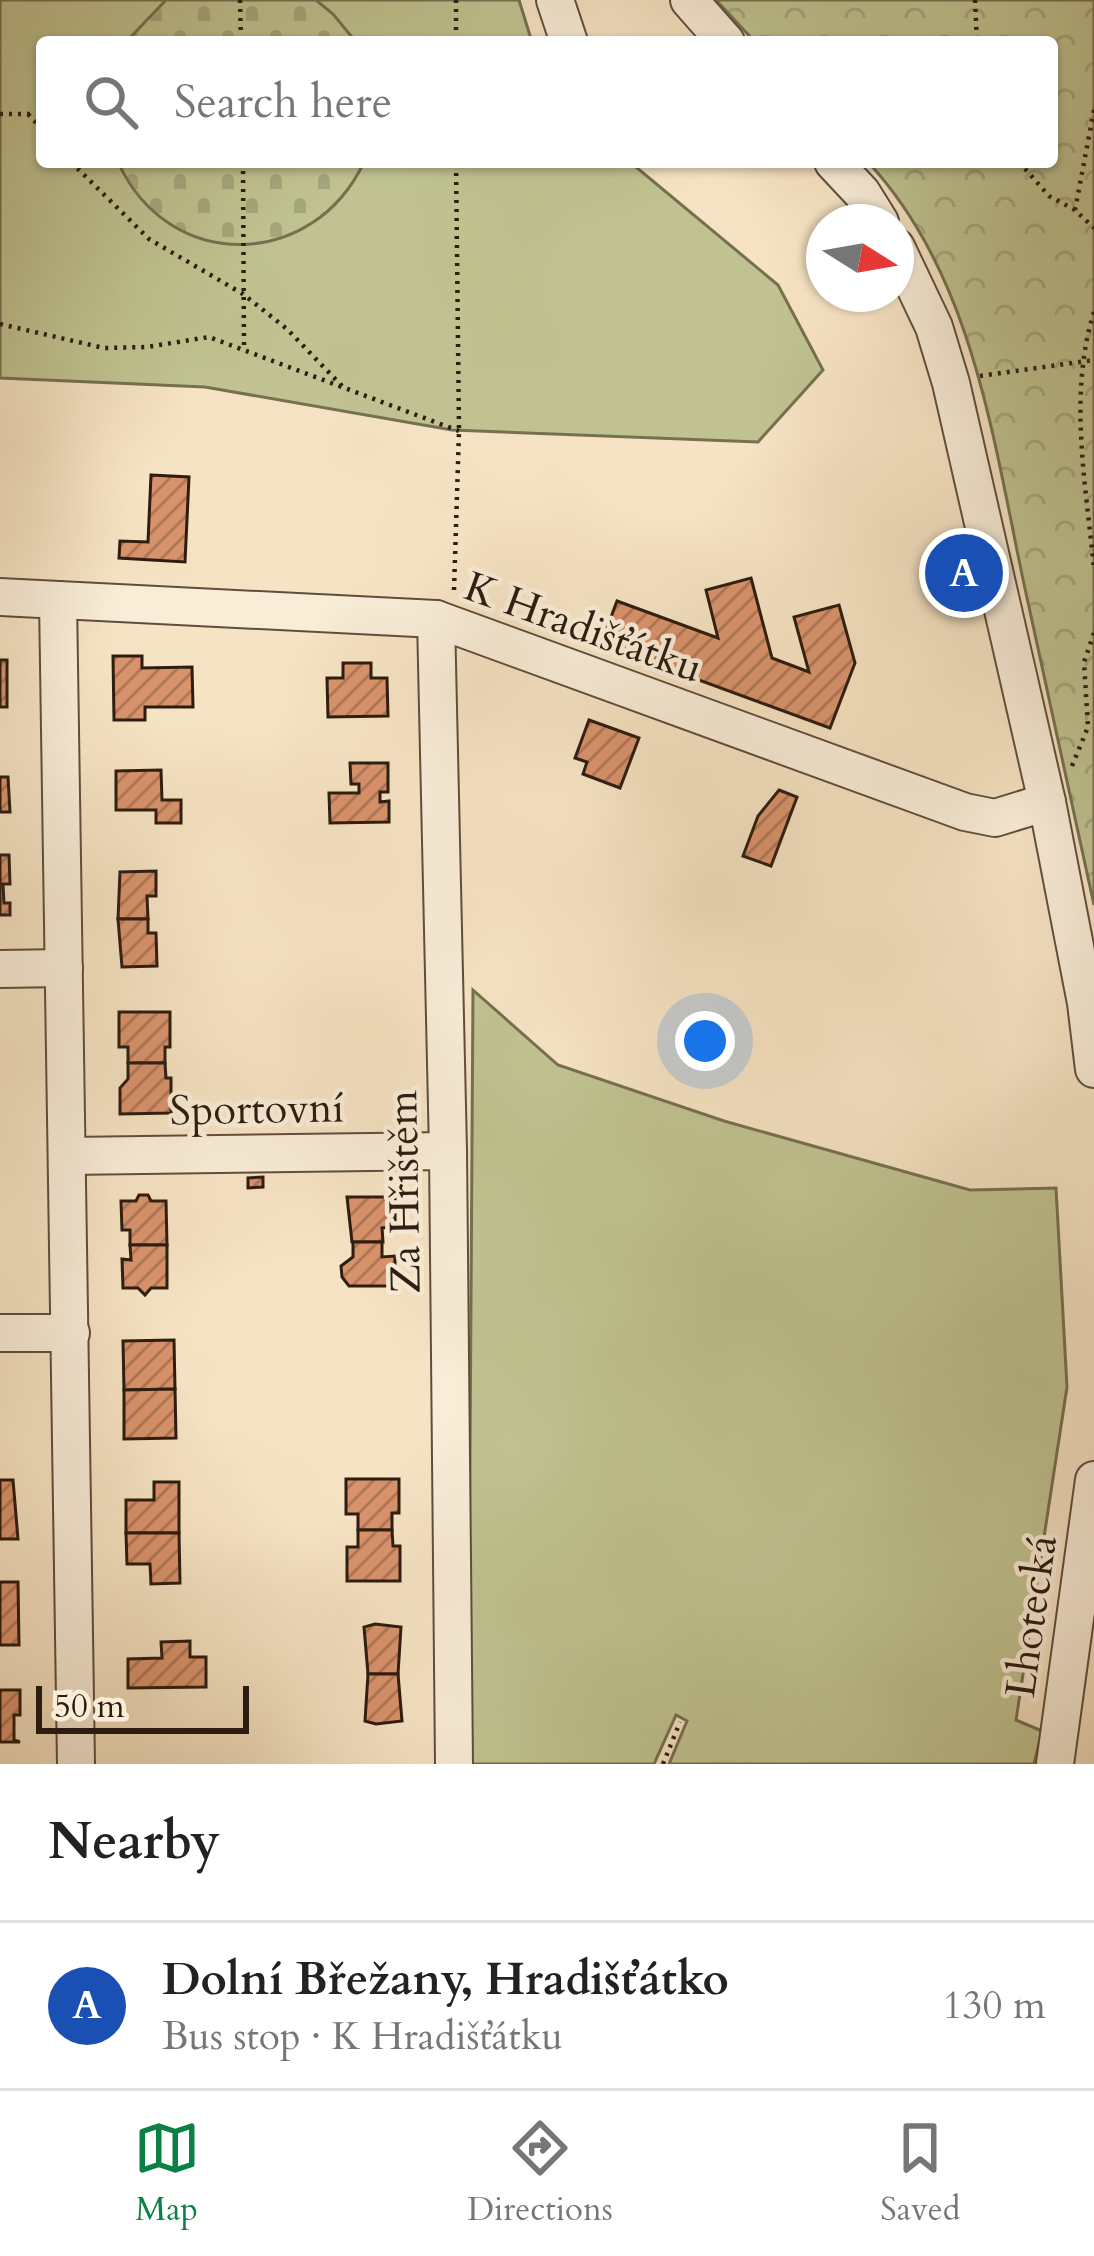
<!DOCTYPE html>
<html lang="en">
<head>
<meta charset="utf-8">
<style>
	body { margin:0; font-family:Cardo,serif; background:#f2f2f2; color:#222 }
	.compass { position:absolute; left:806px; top:204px; width:108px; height:108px; border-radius:50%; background:#fff; box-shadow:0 3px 9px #0004; rotate:101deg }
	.scale { position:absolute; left:36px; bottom:30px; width:213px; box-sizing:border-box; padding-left:12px; border:6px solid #2d1c10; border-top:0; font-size:33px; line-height:42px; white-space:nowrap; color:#2d1c10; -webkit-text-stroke:9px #f9edd8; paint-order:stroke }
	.you { position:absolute; left:705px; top:1041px; width:42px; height:42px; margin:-30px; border:9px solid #fff; border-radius:50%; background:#1a73e8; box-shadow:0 0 0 18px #1a73e833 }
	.badge { display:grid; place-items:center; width:78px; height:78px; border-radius:50%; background:#0b8043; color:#fff; font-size:39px; font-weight:700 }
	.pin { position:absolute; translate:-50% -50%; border:6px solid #fff; box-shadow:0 3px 12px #0006 }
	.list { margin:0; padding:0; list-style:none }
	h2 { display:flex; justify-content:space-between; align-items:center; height:156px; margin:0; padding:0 48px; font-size:51px }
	h2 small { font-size:39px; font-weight:400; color:#767676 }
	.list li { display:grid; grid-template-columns:78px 1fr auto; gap:36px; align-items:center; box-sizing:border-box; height:168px; padding:0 48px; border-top:3px solid #e0e0e0 }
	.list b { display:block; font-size:45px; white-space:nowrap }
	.list p { margin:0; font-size:39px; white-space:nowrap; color:#767676 }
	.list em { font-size:39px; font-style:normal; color:#767676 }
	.icon { flex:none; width:66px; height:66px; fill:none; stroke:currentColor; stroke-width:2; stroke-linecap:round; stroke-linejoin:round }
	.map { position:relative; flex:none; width:1094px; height:1764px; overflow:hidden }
	.search { position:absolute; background:#fff; box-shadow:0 3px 9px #0004; left:36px; right:36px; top:36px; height:132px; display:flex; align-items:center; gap:30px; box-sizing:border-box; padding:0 42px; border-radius:12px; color:#767676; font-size:45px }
	.sheet { height:324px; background:#fff }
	nav { display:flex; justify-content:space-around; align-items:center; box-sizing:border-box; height:168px; border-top:3px solid #e0e0e0; background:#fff; font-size:33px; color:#767676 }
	nav a { display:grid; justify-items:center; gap:6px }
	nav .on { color:#0b8043 }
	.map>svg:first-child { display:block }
	.green { fill:#c0c391; stroke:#767050; stroke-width:3 }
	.forest { fill:url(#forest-crowns); stroke:#767050; stroke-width:3 }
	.cemetery { fill:url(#cemetery-stones); stroke:#767050; stroke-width:3 }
	.building { fill:url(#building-hatch); stroke:#2d1c10; stroke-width:3 }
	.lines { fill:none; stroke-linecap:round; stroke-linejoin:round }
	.minor-casing { stroke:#5f4e3d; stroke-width:40 }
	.path { stroke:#2d1c10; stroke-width:4.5; stroke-dasharray:3 6; stroke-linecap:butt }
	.minor { stroke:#f9edd8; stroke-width:36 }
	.labels { text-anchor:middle; stroke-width:9; stroke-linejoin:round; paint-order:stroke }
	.street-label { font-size:42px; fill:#2d1c10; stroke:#f9edd8 }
</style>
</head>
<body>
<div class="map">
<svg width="1094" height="1764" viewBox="0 0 1094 1764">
	<defs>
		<pattern id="forest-crowns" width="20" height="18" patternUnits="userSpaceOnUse" patternTransform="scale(3)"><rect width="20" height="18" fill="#c0c391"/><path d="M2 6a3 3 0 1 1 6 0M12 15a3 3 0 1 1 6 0" fill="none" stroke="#a5a77c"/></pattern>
		<pattern id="cemetery-stones" width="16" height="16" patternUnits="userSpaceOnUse" patternTransform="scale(3)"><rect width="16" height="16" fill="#c0c391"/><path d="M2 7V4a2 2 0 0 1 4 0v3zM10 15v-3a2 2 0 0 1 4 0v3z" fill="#a5a77c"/></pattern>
		<pattern id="building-hatch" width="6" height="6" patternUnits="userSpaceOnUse" patternTransform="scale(3)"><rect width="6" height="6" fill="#d9936c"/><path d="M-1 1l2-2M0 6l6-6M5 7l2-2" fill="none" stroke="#b07757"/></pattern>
	</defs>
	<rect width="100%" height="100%" fill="#f6e3c3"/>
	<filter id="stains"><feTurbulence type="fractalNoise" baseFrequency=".00167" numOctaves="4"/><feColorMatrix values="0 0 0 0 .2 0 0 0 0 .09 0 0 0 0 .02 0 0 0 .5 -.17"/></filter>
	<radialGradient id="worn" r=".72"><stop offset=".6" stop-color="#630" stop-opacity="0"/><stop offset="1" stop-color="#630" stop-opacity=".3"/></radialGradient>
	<!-- green -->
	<g class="green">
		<path d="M 0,0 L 519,0 L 532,42 L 42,42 L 42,162 L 630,162 L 778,285 L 823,370 L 758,442 L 452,430 L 205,387 L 0,378 Z"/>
		<path d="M 473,990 L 558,1065 L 724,1121 L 970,1190 L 1056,1188 L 1067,1387 L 1016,1720 L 1042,1731 L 1034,1764 L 669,1764 L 687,1721 L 676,1715 L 654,1764 L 468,1764 Z"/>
	</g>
	<!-- forest -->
	<path class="forest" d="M 716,0 L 1094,0 L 1094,905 C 1071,798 1048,691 1024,584 C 993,439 973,275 868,162 L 1052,162 L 1052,42 L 755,42 Z"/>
	<!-- cemetery -->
	<g class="cemetery">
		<path d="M 166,0 L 316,0 L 333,14 L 356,42 L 126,42 Z"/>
		<path d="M 118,162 L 364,162 C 313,271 168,273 118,162 Z"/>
	</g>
	<!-- building -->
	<g class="building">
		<path d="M 151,475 L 189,477 L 185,562 L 119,558 L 120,541 L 148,542 Z"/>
		<path d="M 751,578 L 772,658 L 809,672 L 794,617 L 839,605 L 855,663 L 830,728 L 601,644 L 617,601 L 718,638 L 706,590 Z"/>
		<path d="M 113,656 L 142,656 L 142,668 L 192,667 L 193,707 L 145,707 L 145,720 L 114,720 Z"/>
		<rect x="0" y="660" width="7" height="47"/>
		<path d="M 343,663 L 371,663 L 371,678 L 387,678 L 388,716 L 328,717 L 327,678 L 343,678 Z"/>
		<path d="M 589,720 L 639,738 L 620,788 L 583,774 L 587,762 L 575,758 Z"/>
		<path d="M 350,763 L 388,763 L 388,792 L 380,792 L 380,802 L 389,801 L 389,822 L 330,823 L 329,793 L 359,793 L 359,784 L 351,784 Z"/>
		<path d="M 161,770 L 162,800 L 181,800 L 181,823 L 156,823 L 156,810 L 116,810 L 116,771 Z"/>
		<path d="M 0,777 L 8,777 L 10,812 L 0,812 Z"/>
		<path d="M 779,790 L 797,797 L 771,866 L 743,856 L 758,816 Z"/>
		<path d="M 0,855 L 9,855 L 10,884 L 3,884 L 4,903 L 10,903 L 10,915 L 0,915 Z"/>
		<path d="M 156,871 L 156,896 L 147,896 L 148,919 L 118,919 L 120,872 Z"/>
		<path d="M 118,919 L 148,919 L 148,933 L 156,933 L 157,966 L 122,967 Z"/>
		<path d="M 119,1012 L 170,1012 L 170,1047 L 165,1047 L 165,1063 L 128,1063 L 128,1047 L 119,1047 Z"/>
		<path d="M 128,1063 L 165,1063 L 166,1078 L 171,1078 L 171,1113 L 120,1114 L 120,1088 L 128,1079 Z"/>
		<path d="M 263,1177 L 263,1187 L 248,1188 L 248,1178 Z"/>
		<path d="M 139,1195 L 148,1195 L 151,1201 L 166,1201 L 167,1245 L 130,1245 L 130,1230 L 122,1230 L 121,1201 L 136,1201 Z"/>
		<path d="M 347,1197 L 395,1197 L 395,1227 L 382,1228 L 383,1242 L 352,1242 Z"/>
		<path d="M 353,1242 L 382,1242 L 382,1257 L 395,1256 L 395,1286 L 349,1286 L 342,1277 L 341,1266 L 353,1257 Z"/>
		<path d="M 130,1245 L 167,1245 L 167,1288 L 151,1288 L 145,1295 L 138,1288 L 123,1288 L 122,1259 L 131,1260 Z"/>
		<path d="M 174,1340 L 175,1389 L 124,1390 L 123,1341 Z"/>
		<path d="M 175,1389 L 176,1438 L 124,1439 L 124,1390 Z"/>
		<path d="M 346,1479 L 399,1479 L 399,1513 L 392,1513 L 392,1530 L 358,1530 L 358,1514 L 346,1514 Z"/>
		<path d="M 0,1480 L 13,1480 L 18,1539 L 0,1539 Z"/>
		<path d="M 154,1482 L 179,1482 L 179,1533 L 126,1533 L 126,1500 L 154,1500 Z"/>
		<path d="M 358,1530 L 392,1530 L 393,1546 L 400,1546 L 400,1581 L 347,1581 L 347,1547 L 358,1547 Z"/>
		<path d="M 126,1533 L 179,1533 L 180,1583 L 151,1584 L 150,1564 L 127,1564 Z"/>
		<path d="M 0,1582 L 18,1582 L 19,1645 L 0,1645 Z"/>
		<path d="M 375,1624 L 401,1627 L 398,1674 L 368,1674 L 364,1627 Z"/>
		<path d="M 190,1641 L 190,1657 L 206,1657 L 206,1687 L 128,1688 L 128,1659 L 162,1658 L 161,1642 Z"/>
		<path d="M 368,1674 L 398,1674 L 402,1721 L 376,1724 L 365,1721 Z"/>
		<path d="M 0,1690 L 20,1690 L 20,1715 L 14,1715 L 14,1740 L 20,1742 L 0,1742 Z"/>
	</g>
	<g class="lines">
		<defs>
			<g id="minor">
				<path d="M 555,0 L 569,42"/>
				<path d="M 689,0 L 726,42"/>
				<path d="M 833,162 L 862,193 L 880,222"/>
				<path d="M 896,247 L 934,327 L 951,383 L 1047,802 L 1086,1003 L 1094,1069"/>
				<path d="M 0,597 L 436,619 L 965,812 L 995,818 L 1047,802"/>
				<path d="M 58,600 L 76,1764"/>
				<path d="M 436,619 L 448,1151 L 454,1764"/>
				<path d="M 0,969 L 64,968"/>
				<path d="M 68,1156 L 448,1151"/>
				<path d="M 0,1333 L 71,1333"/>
				<path d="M 1055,1764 L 1094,1480"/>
			</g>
		</defs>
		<!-- minor casing -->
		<use href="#minor" class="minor-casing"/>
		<!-- path -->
		<g class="path">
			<path d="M 240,0 L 241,42"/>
			<path d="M 456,0 L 456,42"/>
			<path d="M 975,0 L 977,42"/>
			<path d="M 1094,110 L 1075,210 L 1094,228"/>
			<path d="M 0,114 L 42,114"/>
			<path d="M 28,114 L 42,129"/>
			<path d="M 71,162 L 149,239 L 243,294 L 287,329 L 342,386"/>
			<path d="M 243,162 L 244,348"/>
			<path d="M 1019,162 L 1049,196 L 1075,210"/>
			<path d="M 1094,312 C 1068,394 1086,485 1094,569"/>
			<path d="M 0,324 L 104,348 L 147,347 L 209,337 L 459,431"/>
			<path d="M 980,376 L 1094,360"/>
			<path d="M 454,590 L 459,431 L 456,162"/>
			<path d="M 1072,766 L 1088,727 L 1084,662 L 1094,633"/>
			<path d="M 663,1764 L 680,1722"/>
		</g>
		<!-- minor -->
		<use href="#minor" class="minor"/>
	</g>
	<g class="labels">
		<!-- street labels -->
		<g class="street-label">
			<text transform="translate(584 626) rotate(20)" y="15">K Hradišťátku</text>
			<text transform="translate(257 1108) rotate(-1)" y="15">Sportovní</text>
			<text transform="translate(403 1192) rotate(-91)" y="15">Za Hřištěm</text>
			<text transform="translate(1030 1616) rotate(-82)" y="15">Lhotecká</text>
		</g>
	</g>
	<rect width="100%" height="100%" filter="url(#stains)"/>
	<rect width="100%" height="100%" fill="url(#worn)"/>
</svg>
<svg class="compass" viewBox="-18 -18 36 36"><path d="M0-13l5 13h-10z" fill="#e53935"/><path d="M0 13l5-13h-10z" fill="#767676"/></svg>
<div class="scale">50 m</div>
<div class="you"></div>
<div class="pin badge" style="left:964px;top:573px;background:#1a4fb4">A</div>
<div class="search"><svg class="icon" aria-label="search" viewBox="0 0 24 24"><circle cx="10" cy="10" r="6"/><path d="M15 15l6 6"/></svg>Search here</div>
</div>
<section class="sheet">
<h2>Nearby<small></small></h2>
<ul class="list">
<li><span class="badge" style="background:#1a4fb4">A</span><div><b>Dolní Břežany, Hradišťátko</b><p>Bus stop · K Hradišťátku</p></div><em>130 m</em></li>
</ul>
</section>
<nav>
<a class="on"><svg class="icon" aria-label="map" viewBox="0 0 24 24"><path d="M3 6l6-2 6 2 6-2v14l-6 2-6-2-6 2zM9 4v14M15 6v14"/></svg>Map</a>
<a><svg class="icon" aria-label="directions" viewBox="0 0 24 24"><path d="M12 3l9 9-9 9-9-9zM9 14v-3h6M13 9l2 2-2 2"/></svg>Directions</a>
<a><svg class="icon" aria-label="saved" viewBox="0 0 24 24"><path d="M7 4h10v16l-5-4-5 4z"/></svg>Saved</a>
</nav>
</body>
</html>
